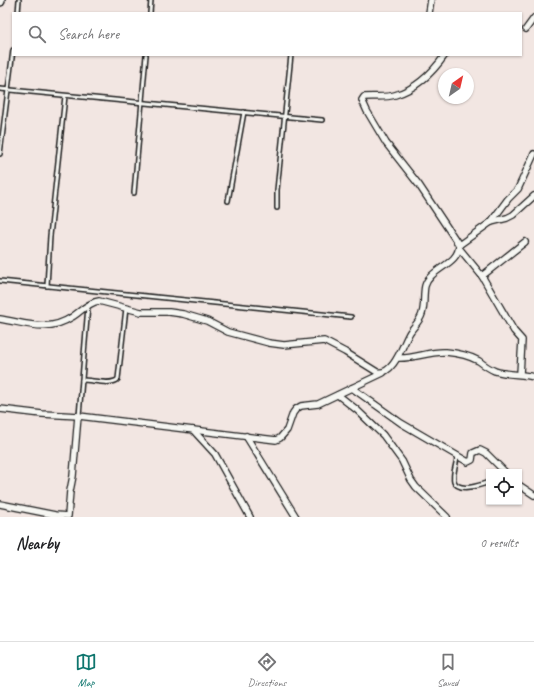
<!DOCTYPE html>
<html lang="en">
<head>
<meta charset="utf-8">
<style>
	body { margin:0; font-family:Caveat,sans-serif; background:#f2f2f2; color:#202124 }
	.controls { position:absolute; right:12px; bottom:12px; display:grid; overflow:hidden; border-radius:0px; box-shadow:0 1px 3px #0004 }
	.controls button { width:36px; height:36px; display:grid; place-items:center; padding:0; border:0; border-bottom:1px solid #e0e0e0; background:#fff; color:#202124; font:20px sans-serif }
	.compass { position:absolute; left:438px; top:68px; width:36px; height:36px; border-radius:50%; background:#fff; box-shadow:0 1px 3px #0004; rotate:34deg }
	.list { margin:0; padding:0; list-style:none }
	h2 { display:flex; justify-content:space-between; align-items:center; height:52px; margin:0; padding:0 16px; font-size:17px }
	h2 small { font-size:13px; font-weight:400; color:#757577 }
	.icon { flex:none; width:22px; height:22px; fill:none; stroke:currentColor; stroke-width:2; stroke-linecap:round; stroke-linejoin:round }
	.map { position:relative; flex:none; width:534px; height:517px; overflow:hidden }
	.search { position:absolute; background:#fff; box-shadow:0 1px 3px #0004; left:12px; right:12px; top:12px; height:44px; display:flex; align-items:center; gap:10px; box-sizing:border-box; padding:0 14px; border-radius:0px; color:#757577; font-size:15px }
	.sheet { height:124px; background:#fff }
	nav { display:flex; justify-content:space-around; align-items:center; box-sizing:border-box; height:56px; border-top:1px solid #e0e0e0; background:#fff; font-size:11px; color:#757577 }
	nav a { display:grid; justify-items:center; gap:2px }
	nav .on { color:#0f766e }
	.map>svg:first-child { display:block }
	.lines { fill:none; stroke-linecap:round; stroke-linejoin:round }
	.lane-casing { stroke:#1c1c1c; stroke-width:6 }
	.street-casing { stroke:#1c1c1c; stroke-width:8 }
	.primary-casing { stroke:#1c1c1c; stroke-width:12 }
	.lane { stroke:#f6f6f2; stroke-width:3 }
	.street { stroke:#f6f6f2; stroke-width:5.5 }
	.primary { stroke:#f6f6f2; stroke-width:9 }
</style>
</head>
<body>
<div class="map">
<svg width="534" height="517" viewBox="0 0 534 517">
	<rect width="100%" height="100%" fill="#f2e6e2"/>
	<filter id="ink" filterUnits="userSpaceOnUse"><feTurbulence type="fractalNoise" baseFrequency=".025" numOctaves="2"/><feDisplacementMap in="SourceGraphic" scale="8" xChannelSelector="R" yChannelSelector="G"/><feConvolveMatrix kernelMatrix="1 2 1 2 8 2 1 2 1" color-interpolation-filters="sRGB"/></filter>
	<g filter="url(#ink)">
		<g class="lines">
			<defs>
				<g id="lane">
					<path d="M 18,13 L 19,0"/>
					<path d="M 150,13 L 151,0"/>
					<path d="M 0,89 L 322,120"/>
					<path d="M 0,154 L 13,50"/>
					<path d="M 134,193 L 146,55"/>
					<path d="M 228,201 L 244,112"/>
					<path d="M 277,208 L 277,190 L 291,55"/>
					<path d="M 0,281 L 351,317"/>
					<path d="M 47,286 L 50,236 L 65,96"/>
					<path d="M 82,380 C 92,380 112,386 118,379 L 126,308"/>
					<path d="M 79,416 L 88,306"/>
					<path d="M 457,456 C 457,464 452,473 454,481 C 458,493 481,485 489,482"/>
				</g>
				<g id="street">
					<path d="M 429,13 L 431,0"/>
					<path d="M 526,29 L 534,18"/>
					<path d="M 491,222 L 508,199 L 518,189 L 534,154"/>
					<path d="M 459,245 L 491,222 L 507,218 L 513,215 L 534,196"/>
					<path d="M 459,248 L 482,276 L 514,331 L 522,340 L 520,374"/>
					<path d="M 482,276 L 525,242"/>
					<path d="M 0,319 C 26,323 48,333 72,317 C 80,312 89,302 99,301 L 141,312 L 169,312 L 183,314 L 207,321 L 228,332 L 269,343 L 284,345 L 324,341 L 345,352 L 377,372 C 394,376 403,343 410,332 C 414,326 420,321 422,314 C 425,305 423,295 425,286 C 430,268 459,265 459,245 L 419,185 L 386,143 L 367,111 L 362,100 L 364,97 C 374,96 385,98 395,95 C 416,89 433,72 445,55"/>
					<path d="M 398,358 C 414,359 429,351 446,352 C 457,353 470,356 479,361 C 484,365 488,368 495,371 C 507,375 521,374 534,377"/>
					<path d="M 352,388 L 401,423 L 468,462 L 472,460 L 473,453 L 480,450 L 486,453 L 505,472"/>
					<path d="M 338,395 L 357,410 L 383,435 L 402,461 L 411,480 L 416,487 L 447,517"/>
					<path d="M 0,409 L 42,414 L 79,416 L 276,440 L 280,438 L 287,430 L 293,413 L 296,409 L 301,406 L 318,404 L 383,373"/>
					<path d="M 193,430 L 215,454 L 250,517"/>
					<path d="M 246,436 L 296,517"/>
					<path d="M 519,485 L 534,495"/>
					<path d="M 0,504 L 55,515 L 68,516 L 70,491 L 73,476 L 78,416"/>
				</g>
				<path id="primary" d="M 0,1 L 0,0"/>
			</defs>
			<!-- lane casing -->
			<use href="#lane" class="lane-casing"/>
			<!-- street casing -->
			<use href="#street" class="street-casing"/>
			<!-- primary casing -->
			<use href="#primary" class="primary-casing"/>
			<!-- lane -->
			<use href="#lane" class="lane"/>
			<!-- street -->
			<use href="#street" class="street"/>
			<!-- primary -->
			<use href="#primary" class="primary"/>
		</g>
	</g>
</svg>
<div class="controls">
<button><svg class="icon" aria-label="locate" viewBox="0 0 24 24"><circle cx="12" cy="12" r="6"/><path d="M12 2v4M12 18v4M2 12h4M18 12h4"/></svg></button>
</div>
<svg class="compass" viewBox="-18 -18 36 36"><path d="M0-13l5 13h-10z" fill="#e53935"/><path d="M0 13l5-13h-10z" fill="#757577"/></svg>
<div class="search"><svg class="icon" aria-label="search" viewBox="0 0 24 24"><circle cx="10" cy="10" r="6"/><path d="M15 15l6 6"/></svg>Search here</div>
</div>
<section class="sheet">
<h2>Nearby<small>0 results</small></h2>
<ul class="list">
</ul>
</section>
<nav>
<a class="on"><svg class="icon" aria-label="map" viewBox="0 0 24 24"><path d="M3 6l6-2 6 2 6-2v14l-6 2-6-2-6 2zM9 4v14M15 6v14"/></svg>Map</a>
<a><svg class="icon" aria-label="directions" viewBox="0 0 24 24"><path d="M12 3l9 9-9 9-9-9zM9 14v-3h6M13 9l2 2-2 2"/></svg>Directions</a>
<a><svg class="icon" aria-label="saved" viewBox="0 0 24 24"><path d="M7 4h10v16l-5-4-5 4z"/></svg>Saved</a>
</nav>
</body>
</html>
